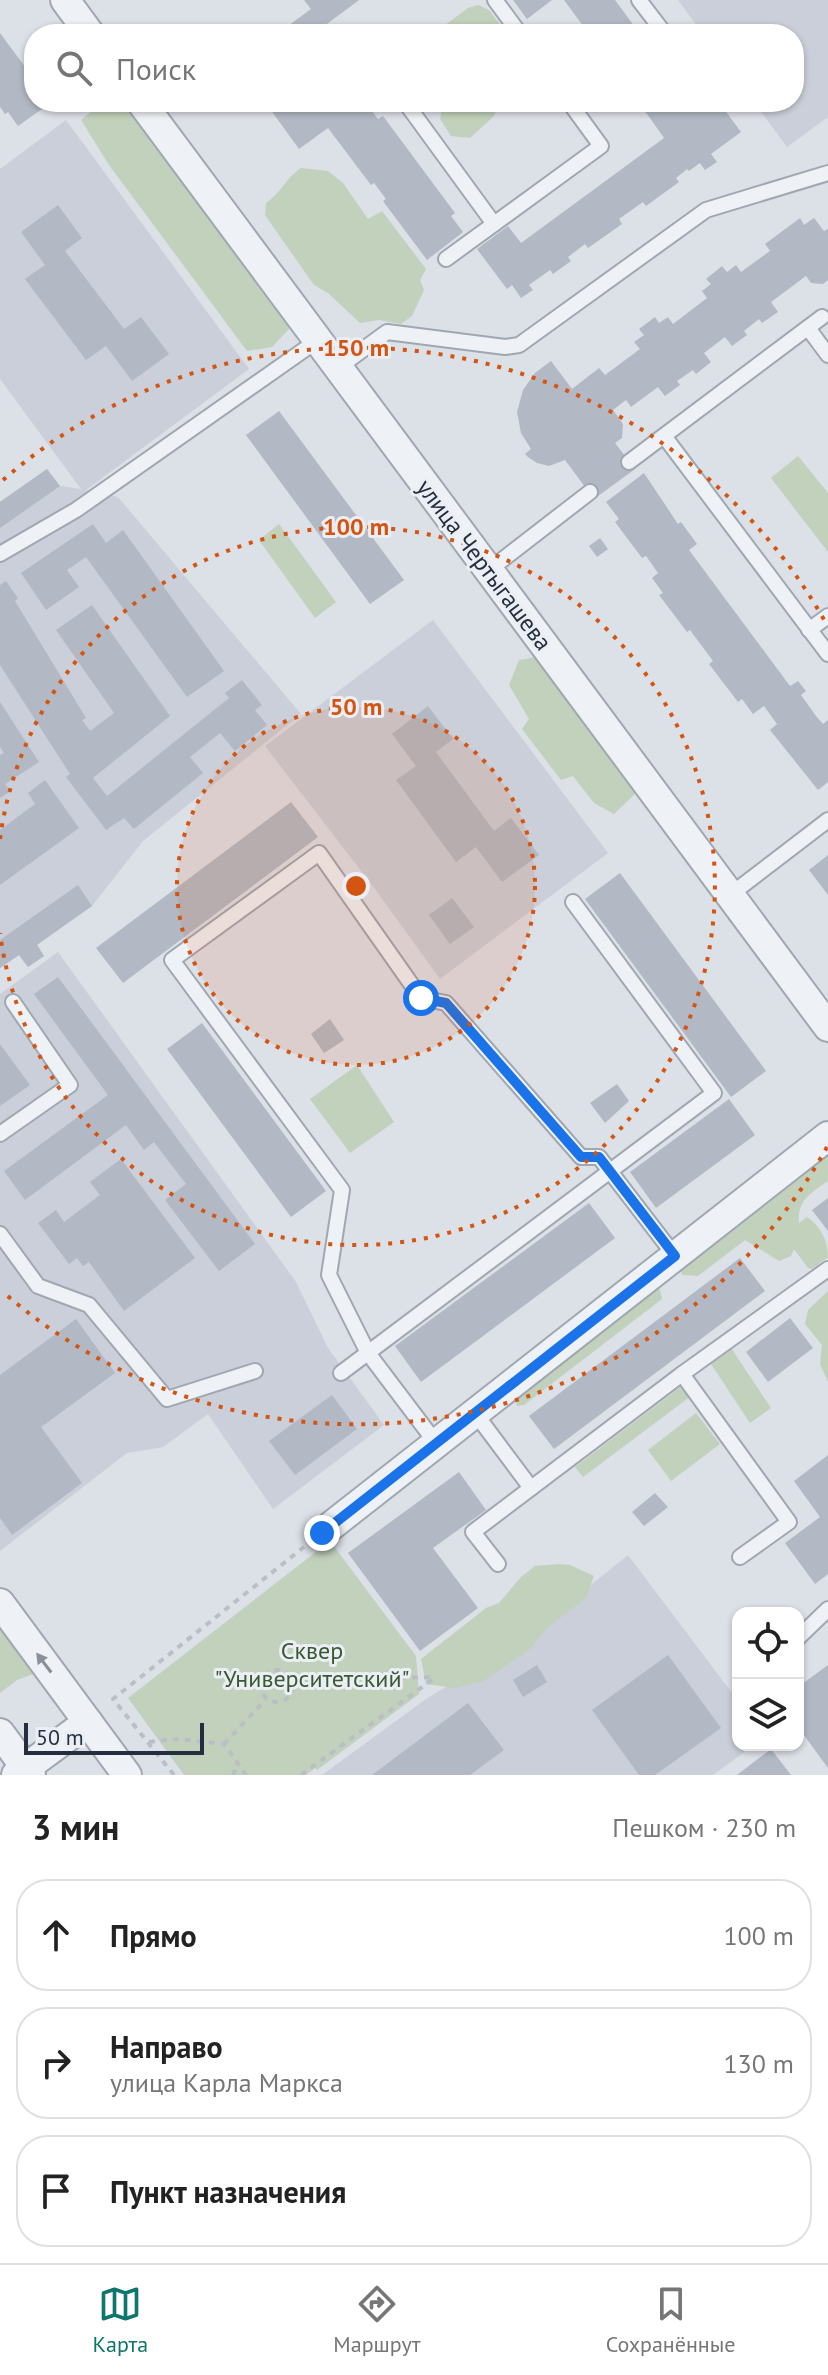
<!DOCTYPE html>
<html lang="ru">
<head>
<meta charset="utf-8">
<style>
	body { margin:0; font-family:"PT Sans",sans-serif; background:#f2f2f2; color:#222 }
	.controls { position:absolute; right:24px; bottom:24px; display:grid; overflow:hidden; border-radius:16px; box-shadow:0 2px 6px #0004 }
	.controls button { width:72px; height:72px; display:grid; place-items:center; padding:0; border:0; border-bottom:2px solid #e0e0e0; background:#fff; color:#222; font:40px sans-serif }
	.scale { position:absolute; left:24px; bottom:20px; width:180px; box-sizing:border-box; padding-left:8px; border:4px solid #252e3e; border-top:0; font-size:22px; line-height:28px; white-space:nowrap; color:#252e3e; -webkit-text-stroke:6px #ebeff5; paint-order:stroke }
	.stop { position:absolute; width:24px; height:24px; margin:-18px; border:6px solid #1a73e8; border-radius:50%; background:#fff }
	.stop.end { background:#1a73e8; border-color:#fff; box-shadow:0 2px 8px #0008 }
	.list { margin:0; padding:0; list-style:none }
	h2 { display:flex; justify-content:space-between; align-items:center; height:104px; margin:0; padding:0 32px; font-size:34px }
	h2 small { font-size:26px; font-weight:400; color:#767676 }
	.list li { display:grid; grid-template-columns:52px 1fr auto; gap:24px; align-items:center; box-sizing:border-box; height:112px; margin:0 16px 16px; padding:0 16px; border:2px solid #e0e0e0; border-radius:32px }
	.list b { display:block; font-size:30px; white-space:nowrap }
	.list p { margin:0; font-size:26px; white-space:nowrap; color:#767676 }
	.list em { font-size:26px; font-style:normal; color:#767676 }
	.icon { flex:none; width:44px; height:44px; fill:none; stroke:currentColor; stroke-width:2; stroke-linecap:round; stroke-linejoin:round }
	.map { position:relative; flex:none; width:828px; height:1775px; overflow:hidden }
	.search { position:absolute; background:#fff; box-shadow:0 2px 6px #0004; left:24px; right:24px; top:24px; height:88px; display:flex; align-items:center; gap:20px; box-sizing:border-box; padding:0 28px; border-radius:32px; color:#767676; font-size:30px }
	.sheet { height:488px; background:#fff }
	nav { display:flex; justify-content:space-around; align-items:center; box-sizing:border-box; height:112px; border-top:2px solid #e0e0e0; background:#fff; font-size:22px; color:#767676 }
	nav a { display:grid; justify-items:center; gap:4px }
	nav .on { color:#0f766e }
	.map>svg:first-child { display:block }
	.built { fill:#cacfd9 }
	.green { fill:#c2d1bc }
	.building { fill:#b3b9c4 }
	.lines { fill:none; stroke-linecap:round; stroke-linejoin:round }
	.lane-casing { stroke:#a1a7b1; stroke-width:18 }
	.street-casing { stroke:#a1a7b1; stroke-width:32 }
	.path { stroke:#babec5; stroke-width:4; stroke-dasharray:6 6; stroke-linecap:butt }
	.lane { stroke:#eef1f5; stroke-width:14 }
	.street { stroke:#eef1f5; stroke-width:28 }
	.oneway { fill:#8a909a }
	.route { stroke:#1a73e8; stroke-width:10 }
	.ring { fill:none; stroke:#d45511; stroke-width:4; stroke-dasharray:4 8 }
	.labels { text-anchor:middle; stroke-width:6; stroke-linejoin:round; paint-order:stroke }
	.street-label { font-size:24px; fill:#252e3e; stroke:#ebeff5 }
	.park-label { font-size:24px; fill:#395a31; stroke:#ebeff5 }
	.centre { fill:#d45511; stroke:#ebeff5; stroke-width:4 }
	.ring-label { font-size:24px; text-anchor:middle; font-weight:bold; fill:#d45511; stroke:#ebeff5; stroke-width:6; stroke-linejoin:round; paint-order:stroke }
</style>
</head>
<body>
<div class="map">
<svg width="828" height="1775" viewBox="0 0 828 1775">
	<rect width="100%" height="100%" fill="#dce0e7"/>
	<!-- built -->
	<g class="built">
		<path d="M 678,0 L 828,0 L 828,117 L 787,147 L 754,102 L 794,102 L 794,34 L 703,34 Z"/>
		<path d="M 66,120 L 249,369 L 86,490 L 118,497 L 301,714 L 143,841 L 92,906 L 37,944 L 44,956 L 28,967 L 19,955 L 0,968 L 0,502 L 47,469 L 60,486 L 81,489 L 0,379 L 0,169 Z"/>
		<path d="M 433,620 L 608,853 L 440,979 L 375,889 L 265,746 Z"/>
		<path d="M 58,952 L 296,1282 L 328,1348 L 384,1425 L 273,1509 L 208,1414 L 163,1447 L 127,1453 L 0,1551 L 0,994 Z"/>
		<path d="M 628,1555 L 738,1701 L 738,1745 L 754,1745 L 713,1775 L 322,1775 L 426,1699 L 522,1641 Z"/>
	</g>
	<!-- green -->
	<g class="green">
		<path d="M 478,5 L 489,10 L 507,34 L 433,34 L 468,8 Z"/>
		<path d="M 103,102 L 120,102 L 153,135 L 291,327 L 272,347 L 247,351 L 109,165 L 81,120 Z"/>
		<path d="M 453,102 L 499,102 L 494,116 L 470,138 L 451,136 L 440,119 L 442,107 Z"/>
		<path d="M 301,168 L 328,171 L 343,183 L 368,219 L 382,211 L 426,269 L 420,280 L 424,290 L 412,316 L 401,324 L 379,320 L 360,323 L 328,293 L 314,285 L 265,215 L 266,203 C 282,192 284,180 301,168 Z"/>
		<path d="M 798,456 L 828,493 L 828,552 L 771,478 Z"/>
		<path d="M 279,524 L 336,602 L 315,618 L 259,540 Z"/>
		<path d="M 536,657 L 561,664 L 641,788 L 614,814 L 594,803 L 573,776 L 561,780 L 522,729 L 529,719 L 509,685 L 519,660 Z"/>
		<path d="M 357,1065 L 394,1122 L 350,1153 L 310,1099 Z"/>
		<path d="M 828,1147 L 828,1181 C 811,1193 797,1200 799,1223 L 807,1217 C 821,1226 828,1242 828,1257 L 812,1269 L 808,1268 L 794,1249 L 791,1256 L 779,1261 L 745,1240 L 698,1276 L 682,1275 L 679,1262 Z"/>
		<path d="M 659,1286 L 662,1299 L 524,1405 L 517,1406 L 515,1397 Z"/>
		<path d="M 828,1291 L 828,1382 L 820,1364 L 822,1345 L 805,1324 L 808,1310 Z"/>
		<path d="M 731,1348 L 771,1408 L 750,1423 L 711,1364 Z"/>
		<path d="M 682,1386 L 691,1396 L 583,1477 L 575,1467 Z"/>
		<path d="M 696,1413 L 720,1444 L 671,1481 L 648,1450 Z"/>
		<path d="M 330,1541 L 416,1656 L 419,1694 L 317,1770 L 315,1768 L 306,1775 L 184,1775 L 128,1698 Z"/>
		<path d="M 559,1564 L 570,1565 L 594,1576 L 586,1598 L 547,1628 L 529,1650 L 482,1682 L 454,1688 L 426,1684 L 421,1659 L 486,1608 L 499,1603 L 521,1577 L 535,1566 Z"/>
		<path d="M 0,1625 L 36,1673 L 17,1680 L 0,1693 Z"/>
	</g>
	<!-- building -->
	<g class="building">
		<path d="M 304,0 L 359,0 L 323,27 L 329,34 L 277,34 L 311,9 Z"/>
		<path d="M 513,0 L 552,0 L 527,19 Z"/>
		<path d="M 564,0 L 615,0 L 640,34 L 589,34 Z"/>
		<path d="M 0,33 L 34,79 L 34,102 L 49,104 L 18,126 L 8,112 L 5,114 L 0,107 Z"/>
		<path d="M 265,102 L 352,102 L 356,107 L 365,102 L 378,119 L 383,116 L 455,213 L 451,216 L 463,232 L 427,260 L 383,201 L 386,199 L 374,183 L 371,185 L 328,128 L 299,149 Z"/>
		<path d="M 631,102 L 719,102 L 741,132 L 711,154 L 717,162 L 705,170 L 700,163 L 689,171 L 687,169 L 676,178 L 679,182 L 646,206 L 643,202 L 619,219 L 622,224 L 588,248 L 585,244 L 568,257 L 571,261 L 553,274 L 550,270 L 529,285 L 533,290 L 521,298 L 512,285 L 507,289 L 477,249 L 508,226 L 521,243 L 664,138 L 642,107 L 637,110 Z"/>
		<path d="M 58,205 L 82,238 L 65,251 L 124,329 L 141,317 L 169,354 L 132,381 L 106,346 L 86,360 L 25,279 L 45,265 L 21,232 Z"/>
		<path d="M 800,218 L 804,225 L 814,218 L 824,231 L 828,229 L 828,280 L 823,284 L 811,283 L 806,276 L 771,302 L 778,312 L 762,323 L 759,319 L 744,331 L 747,335 L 732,346 L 725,337 L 704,353 L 711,362 L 696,374 L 693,370 L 677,381 L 680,385 L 665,396 L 658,387 L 631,407 L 626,400 L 613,410 L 623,424 L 622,438 L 615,443 L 635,469 L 594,499 L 565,460 L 549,466 L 537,463 L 528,457 L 525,454 L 531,449 L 521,433 L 517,412 L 523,390 L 535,373 L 551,361 L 572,389 L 599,368 L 605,375 L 640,349 L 634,342 L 644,335 L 639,329 L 655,317 L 659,323 L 668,317 L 673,324 L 707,298 L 702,291 L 711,284 L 706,279 L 722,266 L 727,272 L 736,265 L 741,272 L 770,251 L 765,244 Z"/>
		<path d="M 279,411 L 404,580 L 370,604 L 246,435 Z"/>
		<path d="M 47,469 L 60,486 L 0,528 L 0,502 Z"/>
		<path d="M 644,473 L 678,524 L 681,522 L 697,544 L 689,550 L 790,686 L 798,681 L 806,691 L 801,695 L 816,716 L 823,724 L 828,720 L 828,782 L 818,790 L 770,730 L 777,724 L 764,706 L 753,714 L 742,699 L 738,702 L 709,664 L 713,661 L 690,630 L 687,632 L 659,595 L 663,593 L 652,578 L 658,573 L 646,556 L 642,558 L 615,522 L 619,519 L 606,502 Z"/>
		<path d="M 93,524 L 106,543 L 123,530 L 224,671 L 187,697 L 86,557 L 67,570 L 79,587 L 46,610 L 21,573 Z"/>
		<path d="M 600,538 L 608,549 L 597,557 L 589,546 Z"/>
		<path d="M 6,581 L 18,598 L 15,601 L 86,718 L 82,720 L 90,731 L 114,713 L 56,630 L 92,605 L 170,716 L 93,778 L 107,796 L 229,698 L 225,693 L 242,680 L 262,705 L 255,710 L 267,725 L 235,751 L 220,733 L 190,757 L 203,773 L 134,829 L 124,818 L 106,830 L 66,777 L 70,774 L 0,665 L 0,585 Z"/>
		<path d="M 0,702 L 39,762 L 5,784 L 11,791 L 0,798 L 0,755 L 4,753 L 0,747 Z"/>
		<path d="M 428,706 L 453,739 L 436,752 L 494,831 L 511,818 L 539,855 L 502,882 L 476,847 L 456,862 L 396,780 L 416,766 L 392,734 Z"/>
		<path d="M 45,780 L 79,828 L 0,885 L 0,830 L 35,804 L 28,793 Z"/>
		<path d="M 291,802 L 318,837 L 123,983 L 96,948 Z"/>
		<path d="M 828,855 L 828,895 L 809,870 Z"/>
		<path d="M 620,873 L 766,1071 L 731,1097 L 585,899 Z"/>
		<path d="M 78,885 L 92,906 L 37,945 L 44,956 L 28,967 L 19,955 L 0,968 L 0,940 Z"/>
		<path d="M 452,898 L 474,927 L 450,944 L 429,915 Z"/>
		<path d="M 58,977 L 255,1244 L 219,1271 L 165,1200 L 186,1184 L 154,1142 L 144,1150 L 126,1125 L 25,1200 L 4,1171 L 108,1095 L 34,994 Z"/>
		<path d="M 330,1019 L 344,1040 L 324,1053 L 311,1034 Z"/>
		<path d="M 202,1023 L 326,1191 L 291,1217 L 167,1049 Z"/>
		<path d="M 0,1044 L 30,1085 L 0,1106 Z"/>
		<path d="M 617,1084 L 629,1101 L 605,1123 L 590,1103 Z"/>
		<path d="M 729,1099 L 755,1135 L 656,1208 L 630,1172 Z"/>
		<path d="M 121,1159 L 195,1258 L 124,1311 L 89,1262 L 83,1266 L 77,1258 L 69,1264 L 38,1223 L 56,1210 L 64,1222 L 100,1195 L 90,1182 Z"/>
		<path d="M 828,1198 L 828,1231 L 812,1210 Z"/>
		<path d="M 589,1203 L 615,1238 L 421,1382 L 395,1346 Z"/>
		<path d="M 740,1258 L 765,1291 L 554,1449 L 529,1416 Z"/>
		<path d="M 790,1318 L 813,1348 L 768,1382 L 746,1352 Z"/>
		<path d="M 76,1319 L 115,1373 L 41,1427 L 82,1483 L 12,1535 L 0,1518 L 0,1375 Z"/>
		<path d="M 332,1395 L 357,1429 L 295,1475 L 269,1441 Z"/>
		<path d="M 828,1455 L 828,1574 L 815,1584 L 785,1543 L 820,1517 L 794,1481 Z"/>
		<path d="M 459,1472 L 486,1510 L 433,1548 L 478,1608 L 420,1651 L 348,1553 Z"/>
		<path d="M 655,1493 L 668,1507 L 644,1526 L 632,1512 Z"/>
		<path d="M 668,1655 L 721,1728 L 655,1775 L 639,1775 L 592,1710 Z"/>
		<path d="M 537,1665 L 547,1682 L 523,1697 L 513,1680 Z"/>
		<path d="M 828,1665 L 828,1768 L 798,1727 L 798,1687 Z"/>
		<path d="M 468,1703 L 504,1750 L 470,1775 L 372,1775 Z"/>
		<path d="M 771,1749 L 791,1775 L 737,1775 Z"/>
	</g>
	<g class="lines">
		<defs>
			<g id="lane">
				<path d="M 495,0 L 520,34"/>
				<path d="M 639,0 L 665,34"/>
				<path d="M 405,102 L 494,224"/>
				<path d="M 446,259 L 601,146 L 569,102"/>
				<path d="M 808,328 L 828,355"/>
				<path d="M 339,367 L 387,332 L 505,347 L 519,345 L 706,210 L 828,173"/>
				<path d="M 664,436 L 828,654"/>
				<path d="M 629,462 L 822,317"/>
				<path d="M 0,554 L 76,510 L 318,340"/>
				<path d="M 489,570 L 590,492"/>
				<path d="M 809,630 L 828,616"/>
				<path d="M 730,895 L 828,820"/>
				<path d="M 0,1134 L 70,1085 L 13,1002"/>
				<path d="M 0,1234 L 38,1286 L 89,1305 L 167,1399 L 255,1371"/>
				<path d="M 341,1373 L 714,1093 L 573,902"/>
				<path d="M 682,1374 L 789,1522 L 740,1557"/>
				<path d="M 475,1413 L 531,1488"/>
				<path d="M 436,1443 L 368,1353 L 329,1275 L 342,1190 L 172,960 L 319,853 L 421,998 L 446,1003 L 581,1157 L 599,1157 L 675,1256"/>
				<path d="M 498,1564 L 473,1532 L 682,1374 L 828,1269"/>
				<path d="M 798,1638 L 828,1609"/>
			</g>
			<g id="street">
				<path d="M 65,0 L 90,34"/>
				<path d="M 141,102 L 828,1027"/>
				<path d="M 322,1533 L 828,1136"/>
				<path d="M 0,1603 L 127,1775"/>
				<path d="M 0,1733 L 31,1775"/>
				<path d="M 16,1775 L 88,1722"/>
			</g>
		</defs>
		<!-- lane casing -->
		<use href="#lane" class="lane-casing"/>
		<!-- street casing -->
		<use href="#street" class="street-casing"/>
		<!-- path -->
		<g class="path">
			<circle cx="277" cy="1686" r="16"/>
			<path d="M 292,1681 L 434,1677"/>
			<path d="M 149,1742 L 177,1739 L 224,1744 L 246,1775"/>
			<path d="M 224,1744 L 266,1699"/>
			<path d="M 174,1775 L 113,1699 L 304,1547"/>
			<path d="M 233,1775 L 238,1763"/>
			<path d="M 301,1775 L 436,1677"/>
		</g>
		<!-- lane -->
		<use href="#lane" class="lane"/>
		<!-- street -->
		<use href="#street" class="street"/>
	</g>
	<!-- one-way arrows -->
	<defs><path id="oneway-solid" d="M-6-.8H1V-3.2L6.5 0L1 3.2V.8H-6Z" transform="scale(2)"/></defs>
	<use class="oneway" href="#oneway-solid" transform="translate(44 1663) rotate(-127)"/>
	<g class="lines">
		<!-- route -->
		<path class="route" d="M 322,1533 L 675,1256 L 599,1157 L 581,1157 L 446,1003 L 421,998"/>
	</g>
	<!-- distance rings -->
	<circle cx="356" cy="886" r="179" fill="#d45511" fill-opacity=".12"/>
	<g class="ring">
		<circle cx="356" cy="886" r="179"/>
		<path d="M0 839A359 359 0 1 1 0 933"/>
		<path d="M827 1147A538 538 0 0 1 3 1292M3 480A538 538 0 0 1 827 625"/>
	</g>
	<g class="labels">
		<!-- street labels -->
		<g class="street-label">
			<text transform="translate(484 565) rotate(53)" y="8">улица Чертыгашева</text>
		</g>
		<!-- park labels -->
		<g class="park-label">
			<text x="312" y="1659">Сквер<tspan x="312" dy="28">"Университетский"</tspan></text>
		</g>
	</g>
	<circle cx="356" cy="886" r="12" class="centre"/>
	<g class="ring-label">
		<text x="356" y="356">150 m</text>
		<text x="356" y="535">100 m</text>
		<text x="356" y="715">50 m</text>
	</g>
</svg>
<div class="controls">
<button><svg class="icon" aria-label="locate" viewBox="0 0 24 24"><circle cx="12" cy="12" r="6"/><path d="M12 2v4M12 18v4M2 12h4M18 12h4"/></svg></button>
<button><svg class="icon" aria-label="layers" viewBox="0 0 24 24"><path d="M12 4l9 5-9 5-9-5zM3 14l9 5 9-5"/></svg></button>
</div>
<div class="scale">50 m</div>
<div class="stop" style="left:421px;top:998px"></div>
<div class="stop end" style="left:322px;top:1533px"></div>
<div class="search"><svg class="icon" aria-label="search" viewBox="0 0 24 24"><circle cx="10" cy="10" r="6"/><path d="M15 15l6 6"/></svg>Поиск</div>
</div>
<section class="sheet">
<h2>3 мин<small>Пешком · 230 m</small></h2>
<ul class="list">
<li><svg class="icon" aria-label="ahead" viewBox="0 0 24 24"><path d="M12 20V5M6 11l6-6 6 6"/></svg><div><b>Прямо</b></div><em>100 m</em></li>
<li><svg class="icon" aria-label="right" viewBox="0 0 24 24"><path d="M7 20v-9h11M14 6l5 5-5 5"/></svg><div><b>Направо</b><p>улица Карла Маркса</p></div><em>130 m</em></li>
<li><svg class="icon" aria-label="arrive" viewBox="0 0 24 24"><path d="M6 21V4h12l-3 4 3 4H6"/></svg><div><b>Пункт назначения</b></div></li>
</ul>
</section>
<nav>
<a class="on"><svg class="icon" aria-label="map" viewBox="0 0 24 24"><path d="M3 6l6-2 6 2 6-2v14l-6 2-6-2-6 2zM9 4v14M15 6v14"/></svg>Карта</a>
<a><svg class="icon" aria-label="directions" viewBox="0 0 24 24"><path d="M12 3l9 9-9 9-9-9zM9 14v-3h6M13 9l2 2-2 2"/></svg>Маршрут</a>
<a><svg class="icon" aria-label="saved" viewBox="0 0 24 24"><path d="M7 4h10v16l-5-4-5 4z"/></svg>Сохранённые</a>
</nav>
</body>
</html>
